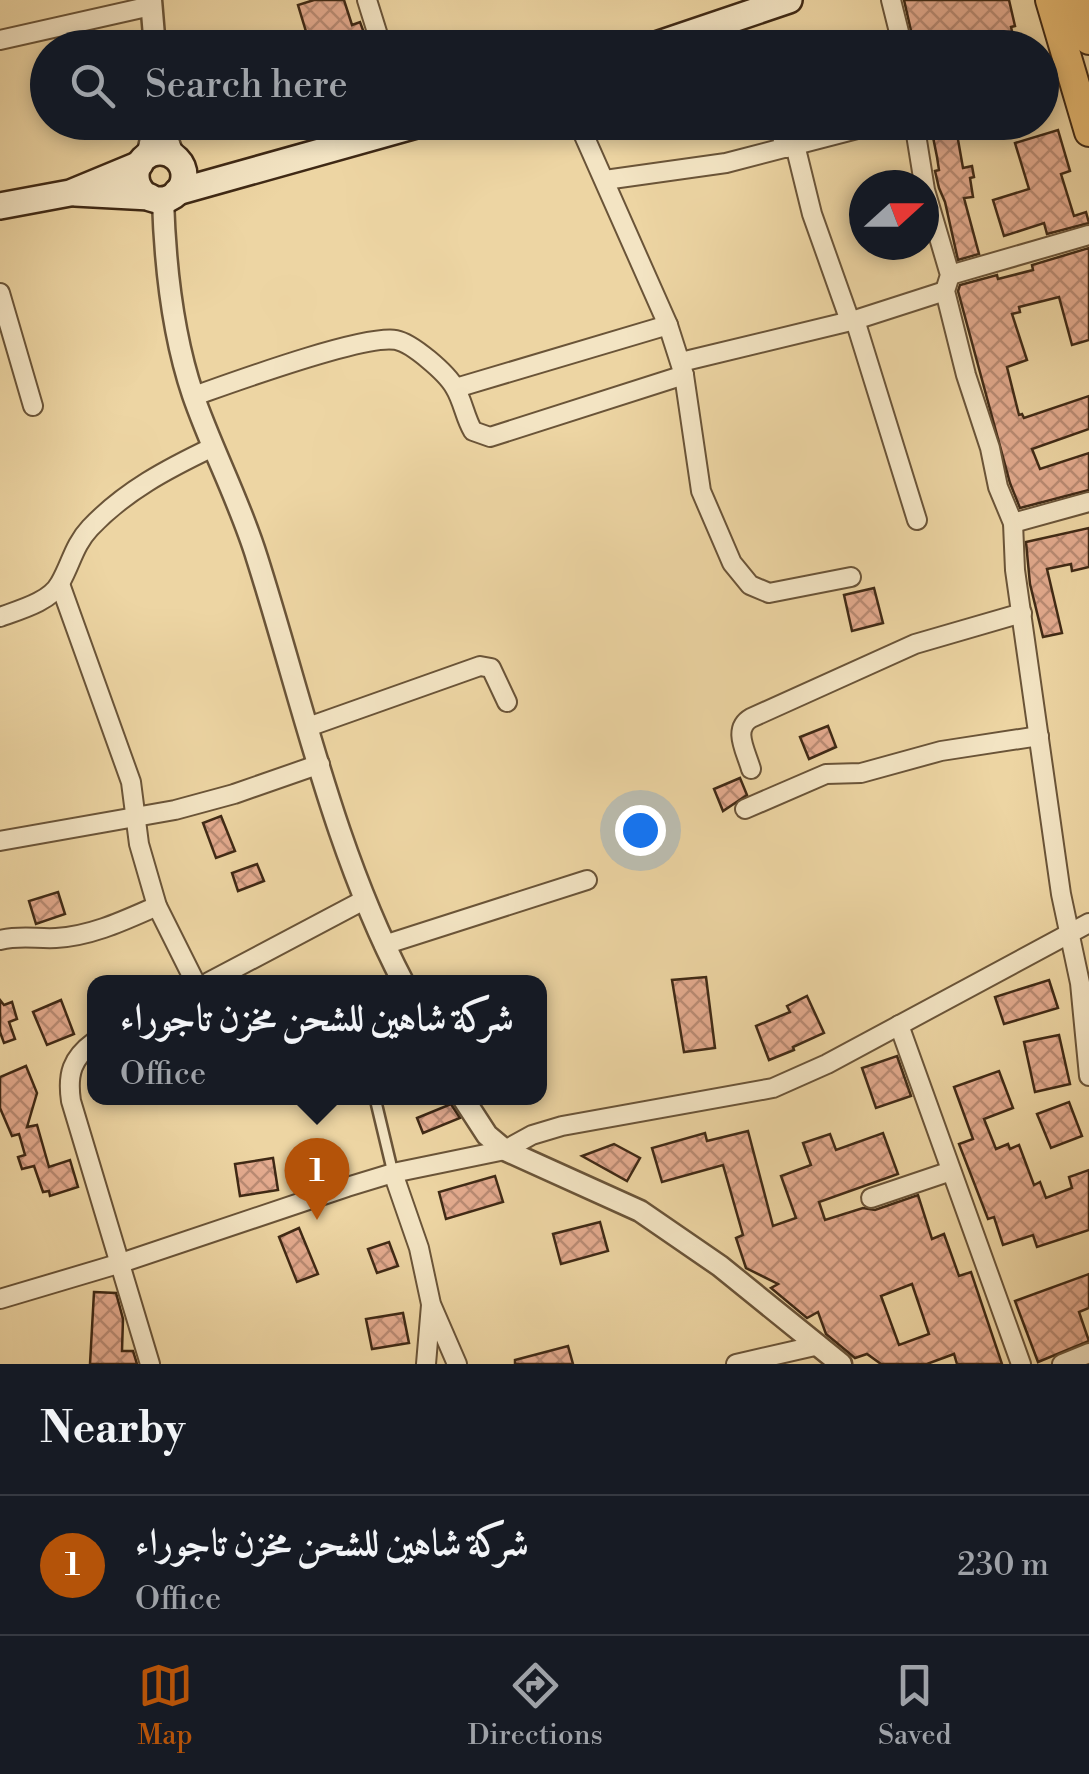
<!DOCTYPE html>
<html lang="en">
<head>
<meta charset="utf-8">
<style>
	body { margin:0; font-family:"Libre Bodoni",Amiri,serif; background:#20242c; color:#f1f3f6 }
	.compass { position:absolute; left:849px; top:170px; width:90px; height:90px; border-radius:50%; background:#171b24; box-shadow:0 5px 15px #0003; rotate:69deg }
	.you { position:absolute; left:640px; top:830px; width:35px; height:35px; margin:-25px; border:8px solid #fff; border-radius:50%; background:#1a73e8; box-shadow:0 0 0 15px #1a73e833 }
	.badge { display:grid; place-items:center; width:65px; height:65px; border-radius:50%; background:#b45309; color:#fff; font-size:32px; font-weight:700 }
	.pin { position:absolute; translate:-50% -82px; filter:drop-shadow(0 2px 5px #0008) }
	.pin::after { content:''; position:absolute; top:52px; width:35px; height:30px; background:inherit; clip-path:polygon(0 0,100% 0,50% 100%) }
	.popup { position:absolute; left:87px; top:975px; width:460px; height:130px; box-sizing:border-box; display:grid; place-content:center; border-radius:20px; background:#171b24; filter:drop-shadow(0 2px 8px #0005); font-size:32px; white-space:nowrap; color:#9ea1a6 }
	.popup b { font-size:38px; color:#f1f3f6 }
	.popup::after { content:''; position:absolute; left:50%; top:100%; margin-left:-20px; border:20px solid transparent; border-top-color:#171b24 }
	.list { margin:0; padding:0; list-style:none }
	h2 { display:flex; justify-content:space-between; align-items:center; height:130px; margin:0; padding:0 40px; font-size:42px }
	h2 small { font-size:32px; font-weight:400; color:#9ea1a6 }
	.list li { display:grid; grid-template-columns:65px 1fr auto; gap:30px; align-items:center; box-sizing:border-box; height:140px; padding:0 40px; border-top:2px solid #363941 }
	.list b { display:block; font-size:38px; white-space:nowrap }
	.list p { margin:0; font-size:32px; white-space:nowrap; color:#9ea1a6 }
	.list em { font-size:32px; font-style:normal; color:#9ea1a6 }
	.icon { flex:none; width:55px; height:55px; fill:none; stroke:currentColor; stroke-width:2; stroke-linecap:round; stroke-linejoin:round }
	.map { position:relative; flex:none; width:1089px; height:1364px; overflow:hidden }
	.search { position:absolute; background:#171b24; box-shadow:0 5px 15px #0003; left:30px; right:30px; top:30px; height:110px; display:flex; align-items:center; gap:25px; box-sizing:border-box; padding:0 35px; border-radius:55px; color:#9ea1a6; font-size:38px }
	.sheet { height:270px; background:#171b24 }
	nav { display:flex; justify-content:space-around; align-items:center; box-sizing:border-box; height:140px; border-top:2px solid #363941; background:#171b24; font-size:28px; color:#9ea1a6 }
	nav a { display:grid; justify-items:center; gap:5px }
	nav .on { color:#b45309 }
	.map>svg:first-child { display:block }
	.building { fill:url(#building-cross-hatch); stroke:#3f2915; stroke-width:2.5; fill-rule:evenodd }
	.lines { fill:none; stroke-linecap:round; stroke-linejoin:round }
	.service-casing { stroke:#6a5438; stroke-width:14 }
	.minor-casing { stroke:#6a5438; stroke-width:22 }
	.tertiary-casing { stroke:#6a5438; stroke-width:25 }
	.secondary-casing { stroke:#3f2915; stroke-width:30 }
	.primary-casing { stroke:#3f2915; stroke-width:32 }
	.service { stroke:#f3e4c3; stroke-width:9 }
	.minor { stroke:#f3e4c3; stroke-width:18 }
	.tertiary { stroke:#f3e4c3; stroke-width:20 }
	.secondary { stroke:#f3e4c3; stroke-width:25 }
	.primary { stroke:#e6ba72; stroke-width:28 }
</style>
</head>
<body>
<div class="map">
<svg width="1089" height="1364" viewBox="0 0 1089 1364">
	<defs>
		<pattern id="building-cross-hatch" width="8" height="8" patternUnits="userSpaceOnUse" patternTransform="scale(2.5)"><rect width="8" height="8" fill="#e4ab8f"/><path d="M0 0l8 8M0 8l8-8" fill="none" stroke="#ba8b74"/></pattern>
	</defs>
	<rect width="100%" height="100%" fill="#edd5a3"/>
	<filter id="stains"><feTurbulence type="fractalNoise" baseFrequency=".002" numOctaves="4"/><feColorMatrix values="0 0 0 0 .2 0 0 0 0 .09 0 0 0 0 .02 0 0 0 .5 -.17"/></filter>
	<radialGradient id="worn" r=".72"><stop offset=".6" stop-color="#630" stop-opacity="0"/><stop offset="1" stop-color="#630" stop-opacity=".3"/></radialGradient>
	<!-- building -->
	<g class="building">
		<path d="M 314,0 L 344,0 L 352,25 L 360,22 L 367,41 L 347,48 L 311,48 L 298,5 Z"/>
		<path d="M 904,0 L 1009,0 L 1015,26 L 1011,27 L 1016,48 L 990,48 L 985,33 L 915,48 Z"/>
		<path d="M 930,122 L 986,122 L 987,128 L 957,134 L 963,168 L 972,166 L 974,177 L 970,178 L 973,197 L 964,198 L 979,254 L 958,260 L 945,202 L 939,188 L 935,171 L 939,170 L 937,157 Z"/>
		<path d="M 1058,130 L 1070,171 L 1061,174 L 1074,216 L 1086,212 L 1089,223 L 1047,234 L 1044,223 L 1004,236 L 993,200 L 1029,189 L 1015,143 Z"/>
		<path d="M 1089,248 L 1089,340 L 1072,345 L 1059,297 L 1019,307 L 1020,312 L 1012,314 L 1027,360 L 1007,367 L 1019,415 L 1022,414 L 1024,418 L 1089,396 L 1089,429 L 1032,449 L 1040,469 L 1089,453 L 1089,490 L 1020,508 L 1010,483 L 958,291 L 960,285 L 997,275 L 998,279 L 1033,270 L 1032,265 Z"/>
		<path d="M 1089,528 L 1089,567 L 1072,571 L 1071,564 L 1047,569 L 1062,633 L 1043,637 L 1030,584 L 1026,542 Z"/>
		<path d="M 874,588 L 883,623 L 852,631 L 844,595 Z"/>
		<path d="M 828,726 L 836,747 L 809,759 L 800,737 Z"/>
		<path d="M 740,778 L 747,795 L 723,811 L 714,789 Z"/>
		<path d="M 221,816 L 235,851 L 216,858 L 203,823 Z"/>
		<path d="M 257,864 L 264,881 L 238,891 L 232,873 Z"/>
		<path d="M 58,892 L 65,914 L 36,924 L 29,901 Z"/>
		<path d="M 706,977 L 715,1048 L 684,1052 L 672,980 Z"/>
		<path d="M 1049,980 L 1058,1008 L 1004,1024 L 995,997 Z"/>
		<path d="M 807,996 L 824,1033 L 793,1047 L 794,1050 L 769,1060 L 756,1026 L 790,1012 L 787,1006 Z"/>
		<path d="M 0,1000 L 4,1005 L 12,1002 L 17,1019 L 9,1022 L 15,1039 L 4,1043 L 0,1032 Z"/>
		<path d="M 61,1000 L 74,1034 L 47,1045 L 33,1012 Z"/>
		<path d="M 1059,1035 L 1070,1084 L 1035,1092 L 1024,1042 Z"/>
		<path d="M 897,1056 L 911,1096 L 876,1108 L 862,1068 Z"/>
		<path d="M 26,1066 L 37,1093 L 27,1127 L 37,1125 L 49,1167 L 70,1160 L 78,1187 L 50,1196 L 49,1191 L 43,1192 L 34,1166 L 22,1169 L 18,1157 L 25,1155 L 19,1134 L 12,1136 L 0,1108 L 0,1077 Z"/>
		<path d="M 999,1071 L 1013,1108 L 984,1119 L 996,1149 L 1008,1144 L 1010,1149 L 1019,1145 L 1034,1185 L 1040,1182 L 1046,1198 L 1072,1188 L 1069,1177 L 1089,1170 L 1089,1230 L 1037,1247 L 1033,1235 L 1003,1245 L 994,1217 L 988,1219 L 959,1144 L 973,1139 L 954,1087 Z"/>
		<path d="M 1069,1102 L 1082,1136 L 1051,1148 L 1037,1114 Z"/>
		<path d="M 451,1104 L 460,1118 L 423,1133 L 417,1118 Z"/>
		<path d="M 748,1131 L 773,1226 L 796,1218 L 781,1176 L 811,1165 L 803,1143 L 830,1134 L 836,1150 L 883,1133 L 898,1174 L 819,1202 L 825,1220 L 863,1208 L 875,1210 L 918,1195 L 932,1239 L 944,1234 L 959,1276 L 971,1272 L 1002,1364 L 957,1364 L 954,1354 L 927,1364 L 881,1364 L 867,1354 L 855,1358 L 826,1334 L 818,1312 L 807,1318 L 771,1288 L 778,1284 L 746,1268 L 736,1238 L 743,1235 L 723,1165 L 662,1182 L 652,1148 L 705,1133 L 707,1141 ZM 912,1284 L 929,1334 L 899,1345 L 881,1296 Z"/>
		<path d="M 614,1144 L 640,1158 L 627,1181 L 582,1156 Z"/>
		<path d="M 273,1158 L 278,1190 L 240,1196 L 235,1164 Z"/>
		<path d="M 495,1176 L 503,1202 L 446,1219 L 439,1192 Z"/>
		<path d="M 600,1222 L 608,1251 L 561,1264 L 553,1234 Z"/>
		<path d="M 299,1228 L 318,1274 L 297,1282 L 279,1237 Z"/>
		<path d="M 389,1242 L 398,1266 L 377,1273 L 368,1249 Z"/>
		<path d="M 1089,1274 L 1089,1308 L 1079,1312 L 1089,1341 L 1038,1362 L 1015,1301 Z"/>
		<path d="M 94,1292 L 116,1293 L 123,1319 L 122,1351 L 133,1351 L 137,1364 L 90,1364 Z"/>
		<path d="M 403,1313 L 409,1343 L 372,1349 L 366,1319 Z"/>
		<path d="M 568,1346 L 573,1364 L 515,1364 L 515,1360 Z"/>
	</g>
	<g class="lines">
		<defs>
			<path id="service" d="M 375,1098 L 393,1173"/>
			<g id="minor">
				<path d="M 367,0 L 382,48"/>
				<path d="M 891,0 L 903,48"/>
				<path d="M 0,40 L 151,6"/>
				<path d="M 578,122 L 668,325 L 684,375 L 701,491 L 732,563 L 750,585 L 769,593 L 851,577"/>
				<path d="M 777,122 L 786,148"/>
				<path d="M 914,122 L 925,190 L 950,275 L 945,291 L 966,375 L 990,448 L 998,487 L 1013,523 L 1015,570 L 1061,894 L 1080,983 L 1089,1076"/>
				<path d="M 795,145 L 812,214 L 850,321"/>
				<path d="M 605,180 L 726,163 L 884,122"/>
				<path d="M 950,275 L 1089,235"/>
				<path d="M 0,293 L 33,406"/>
				<path d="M 855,320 L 917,520"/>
				<path d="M 681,362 L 855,320 L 945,291"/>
				<path d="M 456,388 L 668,325"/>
				<path d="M 194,396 C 231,383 364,334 396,340 C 412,343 447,373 455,388 C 463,401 465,418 473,431 L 490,437 L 684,375"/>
				<path d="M 1013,523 L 1089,502"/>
				<path d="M 60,584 L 131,782 L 139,844 L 157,906 L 195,982"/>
				<path d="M 0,617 C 19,610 50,602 60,583 C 71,564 74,545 90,528 C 125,491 167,469 213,447"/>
				<path d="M 308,727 L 480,666 L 491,668 L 507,702"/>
				<path d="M 751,769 C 746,751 732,729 751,718 L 915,644 L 1022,613"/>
				<path d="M 745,809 L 826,774 L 861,773 L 941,751 L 1039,736"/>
				<path d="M 0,841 L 175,810 L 234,794 L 320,764"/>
				<path d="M 0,940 C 20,935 37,939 56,938 C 92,936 125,920 157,906"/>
				<path d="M 384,945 L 587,880"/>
				<path d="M 209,982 L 364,900"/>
				<path d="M 899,1025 L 1021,1364"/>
				<path d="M 94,1042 C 72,1058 67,1074 71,1101 L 150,1364"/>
				<path d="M 393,1173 L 419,1248 L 431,1304 L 457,1364"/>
				<path d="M 871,1198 L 951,1171"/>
				<path d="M 0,1299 L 121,1263 L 347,1187 L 393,1173 L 505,1150 L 532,1135 L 562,1126 L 773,1088 L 827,1064 L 1089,923"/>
				<path d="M 426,1364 L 431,1305"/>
				<path d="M 736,1364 L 819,1345"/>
				<path d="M 1062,1364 L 1089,1353"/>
			</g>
			<g id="tertiary">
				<path d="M 151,0 L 155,48"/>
				<path d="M 161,122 L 174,157"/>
				<path d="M 147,156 L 155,122"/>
				<path d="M 163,200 C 165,265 172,333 193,395 C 212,450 240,502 257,558 C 302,700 334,850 403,982"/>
				<path d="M 463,1098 L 487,1135 L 505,1150 L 640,1211 L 720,1266 L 841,1364"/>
			</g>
			<g id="secondary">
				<path d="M 647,48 L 789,0"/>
				<circle cx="160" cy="176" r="24"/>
				<path d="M 177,192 L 427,122"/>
				<path d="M 75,193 L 150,197"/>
				<path d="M 0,206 L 70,193 L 140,164"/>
			</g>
			<g id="primary">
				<path d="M 1050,0 L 1089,132"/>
				<path d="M 1077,0 L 1089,40"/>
			</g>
		</defs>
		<!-- service casing -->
		<use href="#service" class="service-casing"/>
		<!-- minor casing -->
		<use href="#minor" class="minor-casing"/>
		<!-- tertiary casing -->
		<use href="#tertiary" class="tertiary-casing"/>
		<!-- secondary casing -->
		<use href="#secondary" class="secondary-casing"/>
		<!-- primary casing -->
		<use href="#primary" class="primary-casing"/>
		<!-- service -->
		<use href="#service" class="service"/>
		<!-- minor -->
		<use href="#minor" class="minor"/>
		<!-- tertiary -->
		<use href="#tertiary" class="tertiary"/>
		<!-- secondary -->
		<use href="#secondary" class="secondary"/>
		<!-- primary -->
		<use href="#primary" class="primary"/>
	</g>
	<rect width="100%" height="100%" filter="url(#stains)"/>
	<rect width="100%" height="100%" fill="url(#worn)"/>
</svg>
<svg class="compass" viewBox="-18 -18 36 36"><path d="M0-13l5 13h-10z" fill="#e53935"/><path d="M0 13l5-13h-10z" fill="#9ea1a6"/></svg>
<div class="you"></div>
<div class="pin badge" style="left:317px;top:1220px">1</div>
<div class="popup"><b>شركة شاهين للشحن مخزن تاجوراء</b>Office</div>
<div class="search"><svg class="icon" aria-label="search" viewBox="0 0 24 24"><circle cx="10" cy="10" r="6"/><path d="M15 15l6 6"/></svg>Search here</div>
</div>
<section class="sheet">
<h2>Nearby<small></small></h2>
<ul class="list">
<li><span class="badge">1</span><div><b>شركة شاهين للشحن مخزن تاجوراء</b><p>Office</p></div><em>230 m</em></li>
</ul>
</section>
<nav>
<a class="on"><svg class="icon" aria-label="map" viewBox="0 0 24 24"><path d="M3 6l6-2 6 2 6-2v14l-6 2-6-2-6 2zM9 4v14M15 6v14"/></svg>Map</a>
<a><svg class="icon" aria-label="directions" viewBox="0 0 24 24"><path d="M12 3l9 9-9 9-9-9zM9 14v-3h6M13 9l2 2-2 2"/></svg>Directions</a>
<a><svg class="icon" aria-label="saved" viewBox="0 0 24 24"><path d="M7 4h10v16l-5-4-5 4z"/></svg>Saved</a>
</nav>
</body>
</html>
